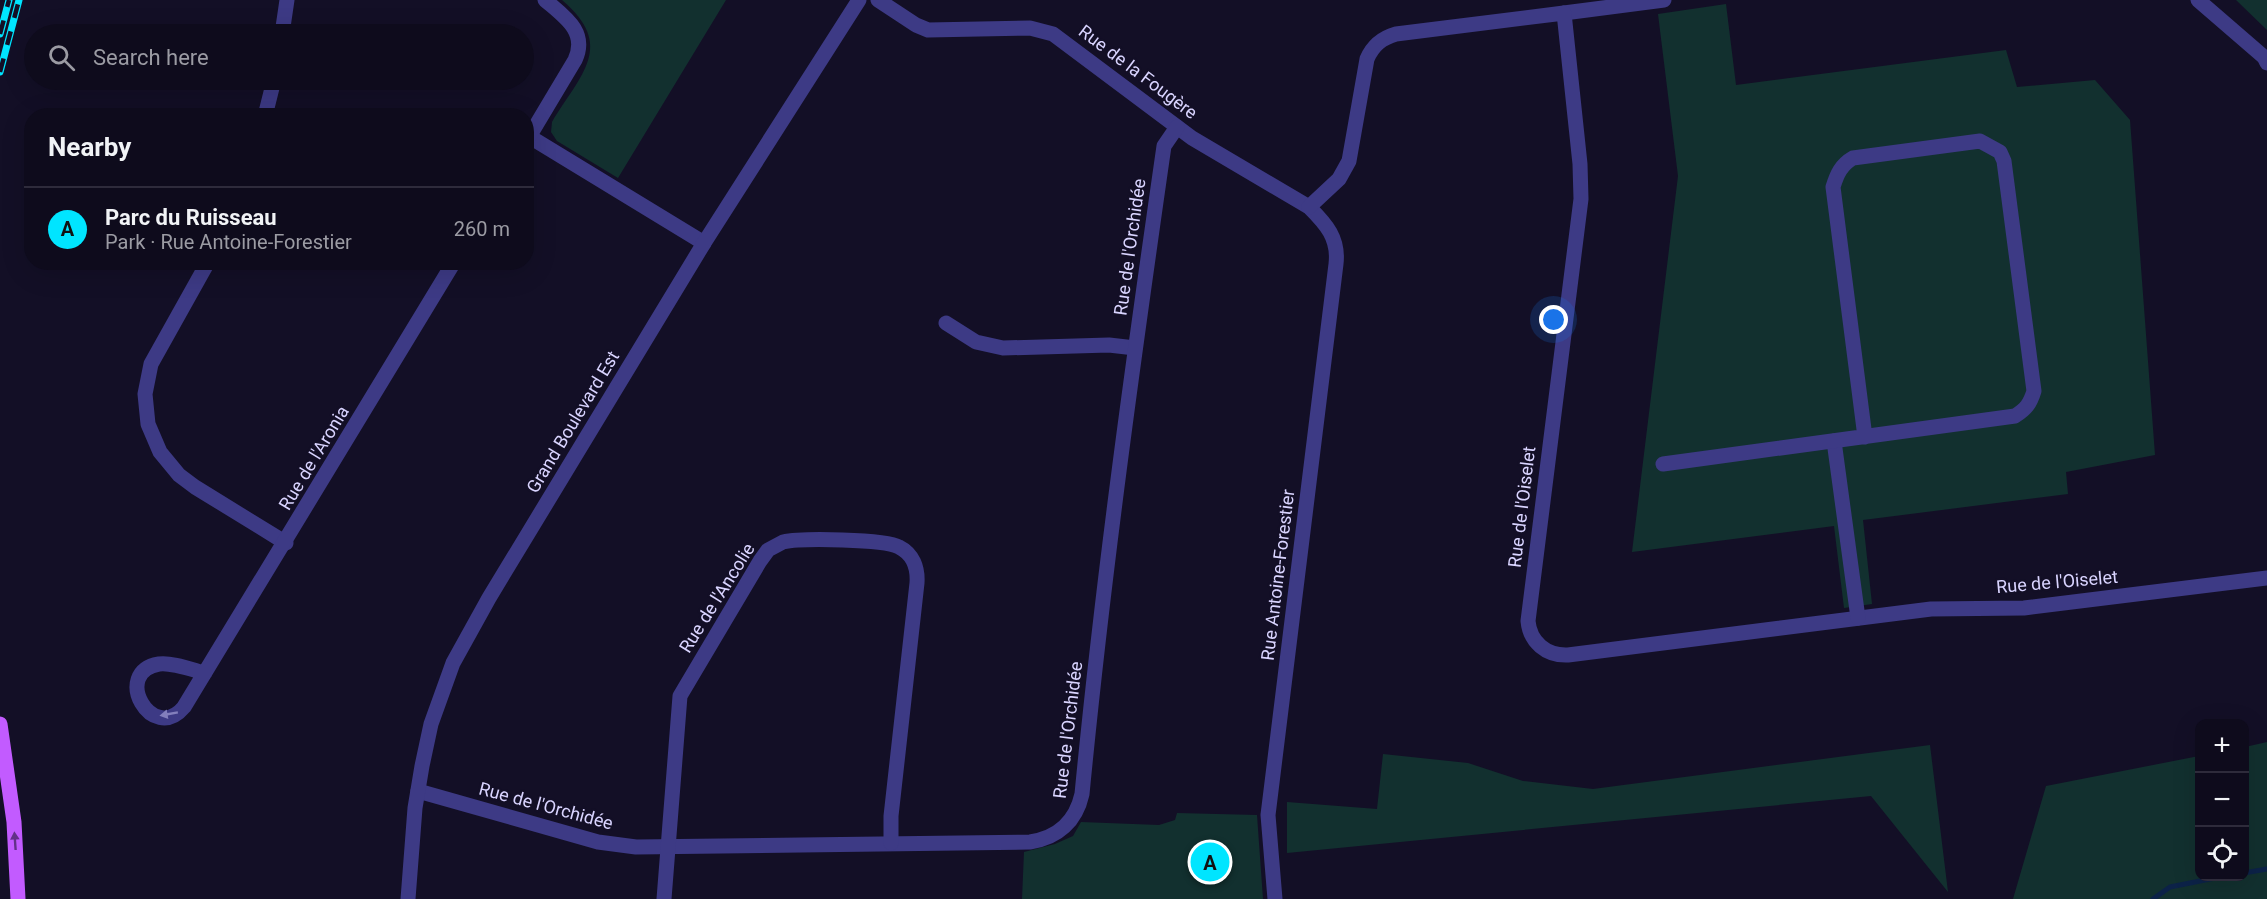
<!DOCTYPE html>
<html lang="en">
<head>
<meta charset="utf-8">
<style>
	body { margin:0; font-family:Roboto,sans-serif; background:#171425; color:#f1f3f6 }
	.controls { position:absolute; right:18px; bottom:18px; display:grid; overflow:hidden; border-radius:12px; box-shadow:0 6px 24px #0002 }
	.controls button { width:54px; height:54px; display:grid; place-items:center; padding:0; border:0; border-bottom:2px solid #2e2b3b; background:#0e0b1c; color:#f1f3f6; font:30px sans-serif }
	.you { position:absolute; left:1554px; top:320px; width:21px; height:21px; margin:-15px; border:4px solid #fff; border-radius:50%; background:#1a73e8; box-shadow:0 0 0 9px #1a73e833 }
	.badge { display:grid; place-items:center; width:39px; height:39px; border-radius:50%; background:#00e5ff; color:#111; font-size:20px; font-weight:700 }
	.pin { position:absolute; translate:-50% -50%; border:3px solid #fff; box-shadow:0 2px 6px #0006 }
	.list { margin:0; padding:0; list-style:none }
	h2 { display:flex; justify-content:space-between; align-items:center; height:78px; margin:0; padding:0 24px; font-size:26px }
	h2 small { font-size:20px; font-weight:400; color:#9b9ba3 }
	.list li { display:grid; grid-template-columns:39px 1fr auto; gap:18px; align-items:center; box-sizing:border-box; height:84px; padding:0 24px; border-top:2px solid #2e2b3b }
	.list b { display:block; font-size:22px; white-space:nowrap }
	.list p { margin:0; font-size:20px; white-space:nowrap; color:#9b9ba3 }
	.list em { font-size:20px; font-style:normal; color:#9b9ba3 }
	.icon { flex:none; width:33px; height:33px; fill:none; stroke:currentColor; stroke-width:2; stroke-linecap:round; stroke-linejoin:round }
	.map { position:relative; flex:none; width:2267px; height:899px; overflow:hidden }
	.search { position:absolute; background:#0e0b1c; box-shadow:0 6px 24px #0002; left:24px; top:24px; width:510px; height:66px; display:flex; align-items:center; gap:15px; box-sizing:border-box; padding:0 21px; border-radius:33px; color:#9b9ba3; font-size:22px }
	.panel { position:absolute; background:#0e0b1c; box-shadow:0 6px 24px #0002; left:24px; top:108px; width:510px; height:162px; border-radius:24px }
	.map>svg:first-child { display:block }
	.green { fill:#12302f }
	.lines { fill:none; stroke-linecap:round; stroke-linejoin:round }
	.stream { stroke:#0c2248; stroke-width:5 }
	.minor { stroke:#3d3a85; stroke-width:15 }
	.tertiary { stroke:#3d3a85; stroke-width:15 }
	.primary { stroke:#c25bff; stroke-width:15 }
	.rail-casing { stroke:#00e5ff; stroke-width:7 }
	.rail { stroke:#130f26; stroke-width:4.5; stroke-dasharray:14; stroke-linecap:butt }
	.oneway { fill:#837fbc }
	.oneway2 { fill:#623188 }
	.labels { text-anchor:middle; stroke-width:4.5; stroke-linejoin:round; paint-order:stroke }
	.street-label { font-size:18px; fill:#d9d4ff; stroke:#130f26 }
</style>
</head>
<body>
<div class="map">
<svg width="2267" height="899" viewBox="0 0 2267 899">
	<rect width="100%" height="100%" fill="#130f26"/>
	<!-- green -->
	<g class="green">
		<path d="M 562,0 L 726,0 L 618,178 L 557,141 L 551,132 L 552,122 C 581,74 616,46 562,0 Z"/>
		<path d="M 2236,0 L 2267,0 L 2267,30 Z"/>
		<path d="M 1726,4 L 1736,85 L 2006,50 L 2017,87 L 2095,80 L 2130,120 L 2155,455 L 2066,472 L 2068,494 L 1863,520 L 1872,604 L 1844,608 L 1834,526 L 1632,552 L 1678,176 L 1658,14 Z"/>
		<path d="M 2267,742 L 2267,899 L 2013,899 L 2046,786 L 2199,756 L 2200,876 L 2244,876 L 2245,747 Z"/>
		<path d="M 1930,745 L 1948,892 L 1871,796 L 1287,853 L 1287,802 L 1377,809 L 1383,754 L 1468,763 L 1523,781 L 1593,789 Z"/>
		<path d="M 1177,813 L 1257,815 L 1263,899 L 1022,899 L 1024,852 L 1055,844 L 1073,836 L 1081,822 L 1159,825 L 1175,820 Z"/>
	</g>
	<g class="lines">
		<!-- stream -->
		<g class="stream">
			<path d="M 2244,873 L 2267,869"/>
			<path d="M 2153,899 L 2170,887 L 2225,876"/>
		</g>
		<!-- minor -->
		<g class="minor">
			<path d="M 878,0 L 916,25 L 928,30 L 1030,28 L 1053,34 L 1192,138 L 1309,207 C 1326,224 1339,238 1336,264 L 1268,815 L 1275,899"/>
			<path d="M 2198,0 L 2264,57 L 2267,63"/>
			<path d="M 1564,13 L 1664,0"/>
			<path d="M 282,34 L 287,0"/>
			<path d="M 265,116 L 274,80"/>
			<path d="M 530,137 L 704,243"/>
			<path d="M 526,142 L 575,60 C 588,32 565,17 545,0"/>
			<path d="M 1309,207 L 1339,179 L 1349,161 L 1367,59 C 1373,45 1382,38 1396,34 L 1564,13 L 1580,164 L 1581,199 L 1528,621 C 1530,642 1546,656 1568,655 L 1931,609 L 2024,608 L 2267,578"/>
			<path d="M 208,262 L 151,364 L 145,394 L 148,424 L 160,452 L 179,475 L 195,487 L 286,543"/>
			<path d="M 946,323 L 976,342 L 1003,348 L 1109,345 L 1135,348"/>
			<path d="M 1834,441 L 1858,618"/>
			<path d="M 1663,464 C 1781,448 1898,432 2015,416 C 2026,409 2030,404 2034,391 L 2004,161 L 2000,152 L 1980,141 L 1853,158 C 1841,165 1837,174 1833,187 L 1865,437"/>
			<path d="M 205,673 C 193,670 171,662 159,664 C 111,672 152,745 184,707 L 454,262"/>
			<path d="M 418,791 L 598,842 L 636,847 L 1030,842 C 1058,838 1076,821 1082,794 C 1103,577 1133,362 1164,146 L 1177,127"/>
			<path d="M 664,899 L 680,696 L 760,561 L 768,550 L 783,542 C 801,538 885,539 899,547 C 913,554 918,568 917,583 L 891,816 L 891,843"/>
		</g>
		<!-- tertiary -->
		<path class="tertiary" d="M 408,899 L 415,808 L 422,766 L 431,724 L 453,663 L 489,598 L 704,243 L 859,0"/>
		<!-- primary -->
		<path class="primary" d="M 0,724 L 14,822 L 18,899"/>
		<defs>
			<g id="rail">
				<path d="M 0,34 L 9,0"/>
				<path d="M 0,72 L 19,0"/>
			</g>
		</defs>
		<!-- rail casing -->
		<use href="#rail" class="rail-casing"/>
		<!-- rail -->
		<use href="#rail" class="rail"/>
	</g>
	<!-- one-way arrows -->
	<defs><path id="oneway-solid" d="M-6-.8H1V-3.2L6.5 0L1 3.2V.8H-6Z" transform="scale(1.5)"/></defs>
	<use class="oneway" href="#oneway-solid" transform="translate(169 714) rotate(170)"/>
	<use class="oneway2" href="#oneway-solid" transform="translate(15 841) rotate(-94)"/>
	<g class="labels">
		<!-- street labels -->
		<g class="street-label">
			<text transform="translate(1138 72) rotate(37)" y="6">Rue de la Fougère</text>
			<text transform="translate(1130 247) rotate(-82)" y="6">Rue de l'Orchidée</text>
			<text transform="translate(573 422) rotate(-59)" y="6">Grand Boulevard Est</text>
			<text transform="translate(314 458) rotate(-59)" y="6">Rue de l'Aronia</text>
			<text transform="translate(1522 507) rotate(-83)" y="6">Rue de l'Oiselet</text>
			<text transform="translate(1278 575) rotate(-83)" y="6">Rue Antoine-Forestier</text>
			<text transform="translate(2057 582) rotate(-5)" y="6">Rue de l'Oiselet</text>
			<text transform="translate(717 598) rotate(-58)" y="6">Rue de l'Ancolie</text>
			<text transform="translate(1068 730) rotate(-83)" y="6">Rue de l'Orchidée</text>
			<text transform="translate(546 806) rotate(15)" y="6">Rue de l'Orchidée</text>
		</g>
	</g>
</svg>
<div class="controls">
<button>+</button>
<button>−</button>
<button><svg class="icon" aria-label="locate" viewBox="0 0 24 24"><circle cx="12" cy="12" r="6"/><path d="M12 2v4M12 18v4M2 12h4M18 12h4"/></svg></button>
</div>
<div class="you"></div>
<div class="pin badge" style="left:1210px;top:862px">A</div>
<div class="search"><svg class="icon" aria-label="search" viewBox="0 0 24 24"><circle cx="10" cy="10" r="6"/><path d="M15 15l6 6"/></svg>Search here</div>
<section class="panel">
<h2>Nearby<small></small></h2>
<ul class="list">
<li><span class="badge">A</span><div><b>Parc du Ruisseau</b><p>Park · Rue Antoine-Forestier</p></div><em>260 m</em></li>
</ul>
</section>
</div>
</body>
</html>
